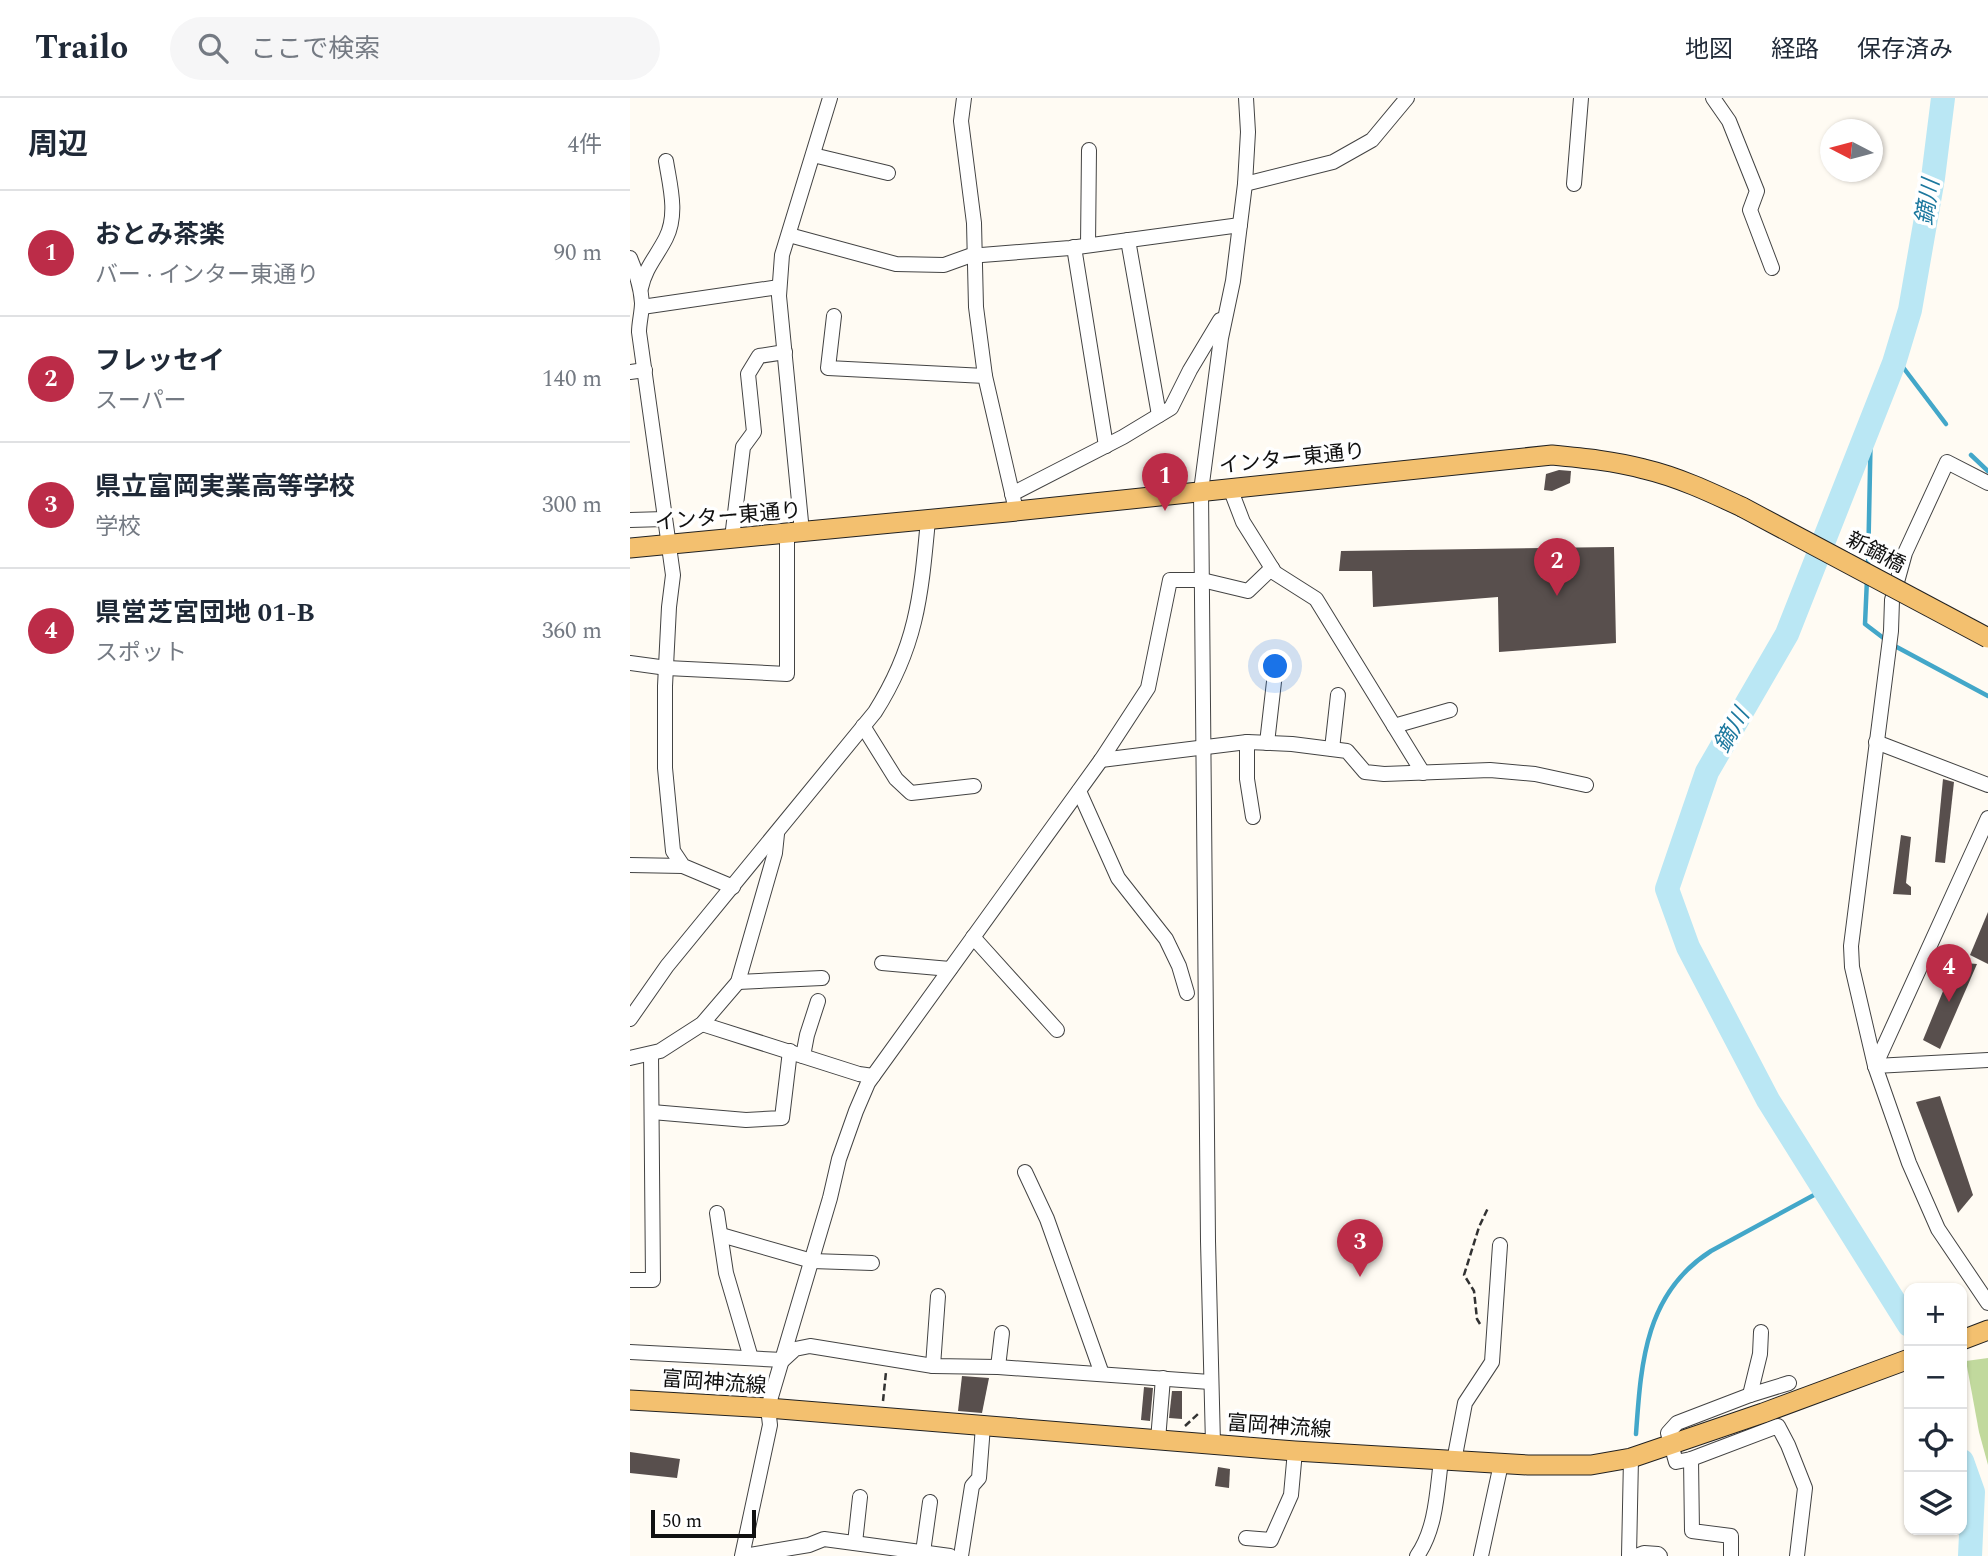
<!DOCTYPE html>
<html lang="ja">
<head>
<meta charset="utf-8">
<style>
	body { margin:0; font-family:Spectral,"Noto Sans JP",serif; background:#f6f6f7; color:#1f2937 }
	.controls { position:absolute; right:21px; bottom:21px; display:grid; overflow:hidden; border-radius:14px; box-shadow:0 2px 5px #0004 }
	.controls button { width:63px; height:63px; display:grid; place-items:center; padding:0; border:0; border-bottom:2px solid #e0e1e3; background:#fff; color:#1f2937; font:35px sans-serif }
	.compass { position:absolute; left:1190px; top:21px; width:63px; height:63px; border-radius:50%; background:#fff; box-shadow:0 2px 5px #0004; rotate:276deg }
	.scale { position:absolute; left:21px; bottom:18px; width:105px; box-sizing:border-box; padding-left:7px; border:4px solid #101010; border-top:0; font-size:19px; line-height:24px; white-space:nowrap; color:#101010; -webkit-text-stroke:5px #fff; paint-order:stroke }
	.you { position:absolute; left:646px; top:569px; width:24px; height:24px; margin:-18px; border:5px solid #fff; border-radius:50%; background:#1a73e8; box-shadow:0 0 0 10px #1a73e833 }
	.badge { display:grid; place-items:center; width:46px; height:46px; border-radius:50%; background:#bc2c48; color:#fff; font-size:23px; font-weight:700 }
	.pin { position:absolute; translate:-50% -58px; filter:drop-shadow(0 2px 4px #0008) }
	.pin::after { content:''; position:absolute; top:37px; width:24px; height:21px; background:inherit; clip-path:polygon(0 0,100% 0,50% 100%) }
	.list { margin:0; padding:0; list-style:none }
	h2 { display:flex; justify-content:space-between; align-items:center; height:91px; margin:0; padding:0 28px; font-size:30px }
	h2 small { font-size:23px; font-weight:400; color:#747a83 }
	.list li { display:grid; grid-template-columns:46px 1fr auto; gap:21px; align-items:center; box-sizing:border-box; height:126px; padding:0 28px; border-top:2px solid #e0e1e3 }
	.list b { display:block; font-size:26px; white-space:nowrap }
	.list p { margin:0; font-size:23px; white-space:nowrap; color:#747a83 }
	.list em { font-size:23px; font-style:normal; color:#747a83 }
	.icon { flex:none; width:38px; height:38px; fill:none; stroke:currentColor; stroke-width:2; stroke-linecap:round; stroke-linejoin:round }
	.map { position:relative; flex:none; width:1358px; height:1458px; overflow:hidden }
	header { display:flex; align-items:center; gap:42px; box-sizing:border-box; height:98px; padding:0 35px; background:#fff; border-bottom:2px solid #e0e1e3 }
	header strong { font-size:33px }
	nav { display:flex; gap:38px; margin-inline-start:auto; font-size:24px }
	.search { width:490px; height:63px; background:#f6f6f7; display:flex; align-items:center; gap:18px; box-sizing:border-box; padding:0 24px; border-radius:38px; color:#747a83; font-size:26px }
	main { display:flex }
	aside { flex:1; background:#fff }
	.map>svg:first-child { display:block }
	.forest { fill:#c1d99d }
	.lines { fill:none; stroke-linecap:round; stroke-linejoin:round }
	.stream { stroke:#43a7c9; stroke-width:4.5 }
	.river { stroke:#bae7f4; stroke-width:24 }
	.building { fill:#584f4d }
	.minor-casing { stroke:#434343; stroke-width:16 }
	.major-casing { stroke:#212121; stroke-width:21 }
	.path { stroke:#323232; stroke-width:2.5; stroke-dasharray:7 3.5; stroke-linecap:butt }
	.minor { stroke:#fff; stroke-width:14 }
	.major { stroke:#f3c06f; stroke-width:19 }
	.major-bridge-casing { stroke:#212121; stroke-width:21; stroke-linecap:butt }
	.major-bridge { stroke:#f3c06f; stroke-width:19 }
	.labels { text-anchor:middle; stroke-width:7; stroke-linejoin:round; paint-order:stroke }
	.street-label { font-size:21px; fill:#101010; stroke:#fff }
	.water-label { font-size:23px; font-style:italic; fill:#1c789e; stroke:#fff }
</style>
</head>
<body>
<header>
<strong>Trailo</strong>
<div class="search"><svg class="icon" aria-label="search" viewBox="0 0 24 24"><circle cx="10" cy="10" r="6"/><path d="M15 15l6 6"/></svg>ここで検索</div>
<nav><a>地図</a><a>経路</a><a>保存済み</a></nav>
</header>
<main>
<aside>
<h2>周辺<small>4件</small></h2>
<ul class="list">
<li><span class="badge">1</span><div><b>おとみ茶楽</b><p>バー · インター東通り</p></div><em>90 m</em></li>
<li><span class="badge">2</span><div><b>フレッセイ</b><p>スーパー</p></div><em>140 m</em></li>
<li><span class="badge">3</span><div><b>県立富岡実業高等学校</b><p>学校</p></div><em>300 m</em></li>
<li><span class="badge">4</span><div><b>県営芝宮団地 01-B</b><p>スポット</p></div><em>360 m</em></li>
</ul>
</aside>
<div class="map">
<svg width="1358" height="1458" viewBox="0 0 1358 1458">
	<rect width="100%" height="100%" fill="#fffbf3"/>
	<!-- forest -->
	<path class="forest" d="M 1358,1260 L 1358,1367 L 1349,1334 L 1336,1263 Z"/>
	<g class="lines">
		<!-- stream -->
		<g class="stream">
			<path d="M 1266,260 L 1316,326"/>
			<path d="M 1341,357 L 1358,373"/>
			<path d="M 1238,469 L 1241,323"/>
			<path d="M 1237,481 L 1235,526 L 1256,542"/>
			<path d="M 1263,547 L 1358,598"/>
			<path d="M 1006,1336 C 1011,1265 1015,1195 1081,1153 L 1195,1091"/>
		</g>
		<!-- river -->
		<g class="river">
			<path d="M 1279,1227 L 1138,1002 L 1058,849 L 1037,791 L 1077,674 L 1157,536 L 1264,265 L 1280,212 L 1303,80 L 1313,0"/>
			<path d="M 1332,1363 L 1343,1394 L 1340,1458"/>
		</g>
	</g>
	<!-- building -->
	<g class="building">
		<path d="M 929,372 L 941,373 L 940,385 L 922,393 L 914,392 L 916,376 Z"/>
		<path d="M 984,449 L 986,545 L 869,554 L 868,499 L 743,509 L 742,473 L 709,473 L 711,453 Z"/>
		<path d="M 1313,681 L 1324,684 L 1315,765 L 1305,764 Z"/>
		<path d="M 1271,737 L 1281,739 L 1276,785 L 1281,789 L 1281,797 L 1263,796 Z"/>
		<path d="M 1358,814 L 1358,866 L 1340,857 Z"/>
		<path d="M 1325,864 L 1347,866 L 1310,951 L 1293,942 Z"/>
		<path d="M 1310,998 L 1343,1097 L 1328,1115 L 1286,1004 Z"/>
		<path d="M 332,1278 L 359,1280 L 352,1315 L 328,1313 Z"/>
		<path d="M 514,1289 L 523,1290 L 520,1323 L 511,1322 Z"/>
		<path d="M 542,1293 L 552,1293 L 552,1321 L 539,1320 Z"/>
		<path d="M 0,1354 L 50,1361 L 47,1380 L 0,1375 Z"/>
		<path d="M 588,1369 L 600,1371 L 599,1390 L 585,1388 Z"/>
	</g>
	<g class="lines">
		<defs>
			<g id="minor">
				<path d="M 334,0 L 331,23 L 344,125 L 346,209 L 355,278"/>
				<path d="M 1083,0 L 1099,23 L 1127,93 L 1120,112 L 1142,170"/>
				<path d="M 183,57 L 258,75"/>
				<path d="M 615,86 L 703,64 L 742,42 L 777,0"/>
				<path d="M 944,86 L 951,0"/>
				<path d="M 159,137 L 266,166 L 314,167 L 339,158 L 440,150 L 610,127"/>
				<path d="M 498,142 L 529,317"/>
				<path d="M 458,147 L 459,52"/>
				<path d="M 444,149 L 476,348"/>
				<path d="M 0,160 C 6,174 11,190 12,205 C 12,214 9,225 9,234 L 43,477 L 39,509 L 35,588 L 35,670 L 43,753 L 53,768 L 103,789"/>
				<path d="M 11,190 C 15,170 27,158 36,140 C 48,116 40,88 36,63"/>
				<path d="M 12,209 L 149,189"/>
				<path d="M 204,218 L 198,270 L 355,278 L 385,408 L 377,414"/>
				<path d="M 0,274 L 15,272"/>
				<path d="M 1358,385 L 1317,364 L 1275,455 L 1262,502 L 1261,533 L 1221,848 L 1222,869 L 1245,968 L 1279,1065 L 1308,1131 L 1358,1205"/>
				<path d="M 600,390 L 613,424 L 645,475 L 686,501 L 793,675"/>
				<path d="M 382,396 L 493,339 L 541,310 L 560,272 L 590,222"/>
				<path d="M 0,422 L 35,421"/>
				<path d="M 172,434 L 149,198 L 152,157 L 200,0"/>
				<path d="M 102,440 L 113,349 L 124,334 L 118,276 L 129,258 L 155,254"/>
				<path d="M 0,565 L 37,570 L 157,576 L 157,435"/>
				<path d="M 233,628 L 266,681 L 281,695 L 344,688"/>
				<path d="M 764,628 L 820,612"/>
				<path d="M 617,644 L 617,681 L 623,719"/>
				<path d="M 1246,644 L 1358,687"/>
				<path d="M 637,645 L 645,575"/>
				<path d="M 702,651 L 708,597"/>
				<path d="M 471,662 L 617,644 L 662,646 L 717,653 L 735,674 L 754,676 L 860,672 L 905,676 L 956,687"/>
				<path d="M 449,693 L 488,780 L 536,841 L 549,868 L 557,895"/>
				<path d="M 0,767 L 53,768"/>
				<path d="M 343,839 L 427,932"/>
				<path d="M 252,865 L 320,871"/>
				<path d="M 108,884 L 192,880"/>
				<path d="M 0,921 L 37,868 L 245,614 C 287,548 291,497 298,422"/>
				<path d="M 72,926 L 229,976 L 243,978"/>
				<path d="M 173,958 L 177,937 L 188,903"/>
				<path d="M 0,960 L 30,953 L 72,926 L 108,884 L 145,755 L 147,736"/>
				<path d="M 1245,968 L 1358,720"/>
				<path d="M 1245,968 L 1358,962"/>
				<path d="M 22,1014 L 116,1022 L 152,1020 L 160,953"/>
				<path d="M 395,1074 L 417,1121 L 472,1276"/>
				<path d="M 87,1115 L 96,1175 L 121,1260"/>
				<path d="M 91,1137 L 182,1163 L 242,1165"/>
				<path d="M 0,1182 L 23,1182 L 21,956"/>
				<path d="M 0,1254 L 153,1262 L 165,1251 L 180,1248 L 303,1268 L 368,1269 L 580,1284"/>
				<path d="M 303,1268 L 308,1198"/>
				<path d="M 368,1269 L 372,1235"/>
				<path d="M 1159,1285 L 1120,1297 L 1047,1325 L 1038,1335 L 1046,1364 L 1061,1361 L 1148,1328 L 1158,1347 L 1175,1390 L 1167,1458"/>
				<path d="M 1120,1297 L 1130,1256 L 1131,1234"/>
				<path d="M 528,1342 L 533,1280"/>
				<path d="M 583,1346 L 578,1143 L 571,393 L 591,240 L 603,183 L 615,86 L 618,34 L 616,0"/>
				<path d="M 1061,1361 L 1062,1433 L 1101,1438 L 1101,1458"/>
				<path d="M 824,1363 L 835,1305 L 862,1264 L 870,1147"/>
				<path d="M 616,1440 L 641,1442 L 661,1397 L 665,1353"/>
				<path d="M 225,1445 L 230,1399"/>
				<path d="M 293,1454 L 300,1404"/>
				<path d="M 112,1458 L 140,1327 L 138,1310 L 141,1299 L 200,1100 L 209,1061 L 226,1013 L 238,985 L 471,662 L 518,590 L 540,482 L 572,482 L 618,493 L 642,470"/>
				<path d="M 114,1458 L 179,1447 L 194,1441 L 320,1458"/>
				<path d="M 331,1458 L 342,1388 L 349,1380 L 353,1328"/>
				<path d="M 787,1458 C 806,1431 807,1394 811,1362"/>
				<path d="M 851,1458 L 871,1366"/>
				<path d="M 999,1458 L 1001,1360"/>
				<path d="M 1006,1458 L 1014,1455 L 1028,1456 L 1030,1458"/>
			</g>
			<g id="major">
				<path d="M 0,450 L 377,414 L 922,357 C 953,360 984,363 1014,371 C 1048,379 1080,394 1112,409"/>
				<path d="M 1332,1242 L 1358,1232"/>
				<path d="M 0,1302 L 138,1310 L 665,1353 L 898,1367 L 961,1367 L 1001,1360 L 1133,1315 L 1279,1261"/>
			</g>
		</defs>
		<!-- minor casing -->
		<use href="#minor" class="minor-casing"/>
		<!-- major casing -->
		<use href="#major" class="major-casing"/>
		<!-- path -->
		<g class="path">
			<path d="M 850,1226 L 847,1221 L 844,1193 L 834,1177 L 849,1129 L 858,1110"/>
			<path d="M 253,1303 L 256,1274"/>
			<path d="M 555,1328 L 568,1316"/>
		</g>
		<!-- minor -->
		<use href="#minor" class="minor"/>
		<!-- major -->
		<use href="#major" class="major"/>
		<defs>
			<path id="major-bridge" d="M 1112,409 L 1358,540"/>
		</defs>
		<!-- major-bridge casing -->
		<use href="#major-bridge" class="major-bridge-casing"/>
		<!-- major-bridge -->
		<use href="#major-bridge" class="major-bridge"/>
	</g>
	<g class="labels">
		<!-- street labels -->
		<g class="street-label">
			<text transform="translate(662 360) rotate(-6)" y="7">インター東通り</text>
			<text transform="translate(98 418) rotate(-5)" y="7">インター東通り</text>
			<text transform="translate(1246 454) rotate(28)" y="7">新鏑橋</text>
			<text transform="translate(84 1284) rotate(4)" y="7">富岡神流線</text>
			<text transform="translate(649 1328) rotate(4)" y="7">富岡神流線</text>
		</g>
		<!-- water labels -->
		<g class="water-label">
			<text transform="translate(1297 104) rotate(-81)" y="8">鏑川</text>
			<text transform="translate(1101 632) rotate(-60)" y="8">鏑川</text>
		</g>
	</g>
</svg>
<div class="controls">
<button>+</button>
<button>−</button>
<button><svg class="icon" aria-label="locate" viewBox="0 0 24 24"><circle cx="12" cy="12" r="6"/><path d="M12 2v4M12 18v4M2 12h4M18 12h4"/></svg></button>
<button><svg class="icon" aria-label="layers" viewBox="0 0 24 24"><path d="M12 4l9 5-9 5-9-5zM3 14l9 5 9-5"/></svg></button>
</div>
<svg class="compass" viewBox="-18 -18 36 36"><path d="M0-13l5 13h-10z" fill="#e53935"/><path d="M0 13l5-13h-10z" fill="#747a83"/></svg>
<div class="scale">50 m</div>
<div class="you"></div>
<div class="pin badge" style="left:535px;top:413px">1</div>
<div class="pin badge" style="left:927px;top:498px">2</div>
<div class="pin badge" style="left:730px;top:1179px">3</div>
<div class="pin badge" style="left:1319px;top:904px">4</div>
</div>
</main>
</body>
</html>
